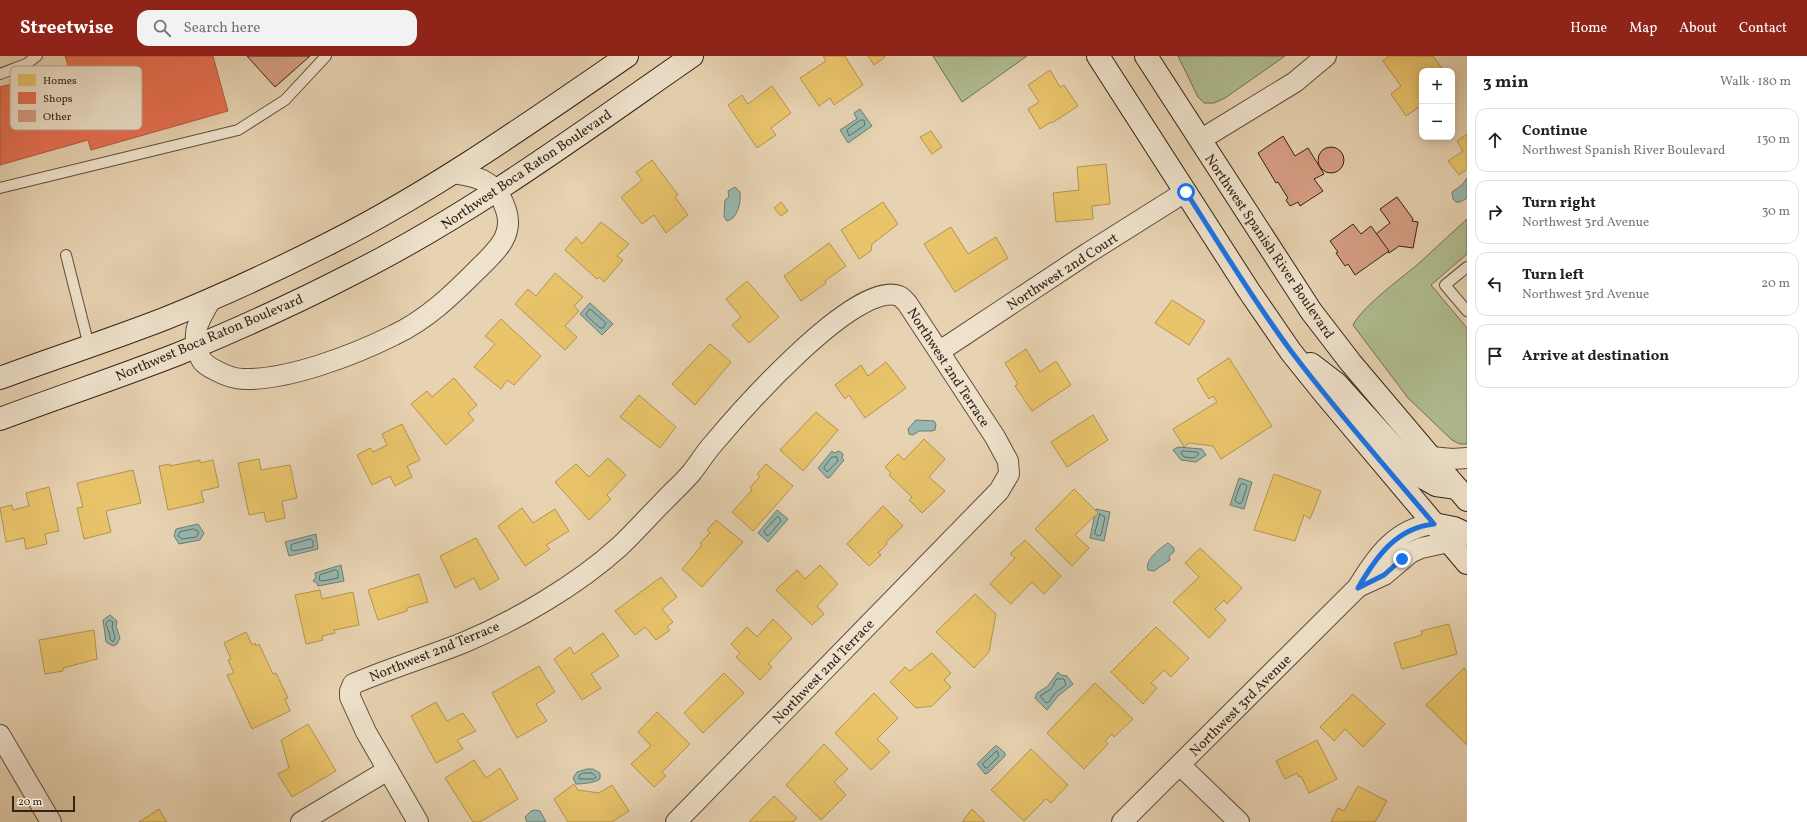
<!DOCTYPE html>
<html lang="en">
<head>
<meta charset="utf-8">
<style>
	body { margin:0; font-family:Vollkorn,serif; background:#f2f2f2; color:#202124 }
	.controls { position:absolute; right:12px; top:12px; display:grid; overflow:hidden; border-radius:8px; box-shadow:0 2px 10px #0003 }
	.controls button { width:36px; height:36px; display:grid; place-items:center; padding:0; border:0; border-bottom:1px solid #e0e0e0; background:#fff; color:#202124; font:20px sans-serif }
	.scale { position:absolute; left:12px; bottom:10px; width:63px; box-sizing:border-box; padding-left:4px; border:2px solid #332315; border-top:0; font-size:11px; line-height:14px; white-space:nowrap; color:#332315; -webkit-text-stroke:3px #efe2cc; paint-order:stroke }
	.stop { position:absolute; width:12px; height:12px; margin:-9px; border:3px solid #1a73e8; border-radius:50%; background:#fff }
	.stop.end { background:#1a73e8; border-color:#fff; box-shadow:0 1px 4px #0008 }
	.list { margin:0; padding:0; list-style:none }
	h2 { display:flex; justify-content:space-between; align-items:center; height:52px; margin:0; padding:0 16px; font-size:17px }
	h2 small { font-size:13px; font-weight:400; color:#757577 }
	.list li { display:grid; grid-template-columns:26px 1fr auto; gap:12px; align-items:center; box-sizing:border-box; height:64px; margin:0 8px 8px; padding:0 8px; border:1px solid #e0e0e0; border-radius:12px }
	.list b { display:block; font-size:15px; white-space:nowrap }
	.list p { margin:0; font-size:13px; white-space:nowrap; color:#757577 }
	.list em { font-size:13px; font-style:normal; color:#757577 }
	.icon { flex:none; width:22px; height:22px; fill:none; stroke:currentColor; stroke-width:2; stroke-linecap:round; stroke-linejoin:round }
	.map { position:relative; flex:none; width:1467px; height:766px; overflow:hidden }
	header { display:flex; align-items:center; gap:24px; box-sizing:border-box; height:56px; padding:0 20px; background:#8f2418; color:#fff }
	header strong { font-size:19px }
	nav { display:flex; gap:22px; margin-inline-start:auto; font-size:14px }
	.search { width:280px; height:36px; background:#f2f2f2; display:flex; align-items:center; gap:10px; box-sizing:border-box; padding:0 14px; border-radius:12px; color:#757577; font-size:15px }
	main { display:flex }
	aside { flex:1; background:#fff }
	.map>svg:first-child { display:block }
	.green { fill:#b0bd90; stroke:#727052 }
	.water { fill:#97b7ae; stroke:#6f7c71 }
	.homes { fill:#e9c46a; stroke:#b29450 }
	.shops { fill:#e76f51; stroke:#b1583f }
	.lines { fill:none; stroke-linecap:round; stroke-linejoin:round }
	.shore { stroke:#656d62; stroke-width:1 }
	.building { fill:#d79f85; stroke:#332315 }
	.lane-casing { stroke:#604f3c; stroke-width:12 }
	.street-casing { stroke:#604f3c; stroke-width:22 }
	.secondary-casing { stroke:#332315; stroke-width:24 }
	.lane { stroke:#efe2cc; stroke-width:10 }
	.street { stroke:#efe2cc; stroke-width:20 }
	.secondary { stroke:#efe2cc; stroke-width:22 }
	.route { stroke:#1a73e8; stroke-width:5 }
	.labels { text-anchor:middle; stroke-width:4; stroke-linejoin:round; paint-order:stroke }
	.street-label { font-size:14px; fill:#332315; stroke:#efe2cc }
	.key { fill:#efe2cc; stroke:#b7a995; stroke-width:1 }
	.key-label { font-size:11px; fill:#332315 }
</style>
</head>
<body>
<header>
<strong>Streetwise</strong>
<div class="search"><svg class="icon" aria-label="search" viewBox="0 0 24 24"><circle cx="10" cy="10" r="6"/><path d="M15 15l6 6"/></svg>Search here</div>
<nav><a>Home</a><a>Map</a><a>About</a><a>Contact</a></nav>
</header>
<main>
<div class="map">
<svg width="1467" height="766" viewBox="0 0 1467 766">
	<rect width="100%" height="100%" fill="#e7d2b1"/>
	<filter id="stains"><feTurbulence type="fractalNoise" baseFrequency=".005" numOctaves="4"/><feColorMatrix values="0 0 0 0 .2 0 0 0 0 .09 0 0 0 0 .02 0 0 0 .5 -.17"/></filter>
	<radialGradient id="worn" r=".72"><stop offset=".6" stop-color="#630" stop-opacity="0"/><stop offset="1" stop-color="#630" stop-opacity=".3"/></radialGradient>
	<!-- green -->
	<g class="green">
		<path d="M 933,0 L 1027,0 L 962,46 Z"/>
		<path d="M 1178,0 L 1285,0 L 1225,42 L 1214,47 L 1204,47 L 1198,41 Z"/>
		<path d="M 1467,163 L 1467,198 L 1431,229 L 1467,272 L 1467,388 L 1460,388 L 1452,384 L 1408,342 L 1353,269 C 1362,251 1400,223 1417,209 C 1434,194 1450,178 1467,163 Z"/>
	</g>
	<!-- water -->
	<g class="water">
		<path d="M 860,53 L 872,70 L 848,87 L 840,74 L 857,63 L 854,57 Z"/>
		<path d="M 1467,122 L 1467,142 L 1460,146 L 1456,146 L 1453,143 L 1452,136 L 1462,129 Z"/>
		<path d="M 735,131 L 740,136 C 741,146 738,163 727,165 L 724,161 L 725,144 L 729,141 L 728,135 Z"/>
		<path d="M 590,247 L 613,268 L 602,279 L 580,258 Z"/>
		<path d="M 916,364 L 934,365 L 936,368 L 935,374 L 932,375 L 919,375 L 913,379 L 909,378 L 908,373 Z"/>
		<path d="M 1178,391 L 1202,393 L 1206,399 L 1196,406 L 1181,404 L 1173,394 Z"/>
		<path d="M 832,395 L 834,397 L 839,395 L 843,398 L 842,402 L 844,404 L 830,421 L 827,422 L 818,412 Z"/>
		<path d="M 1239,422 L 1252,426 L 1244,453 L 1230,449 Z"/>
		<path d="M 1096,453 L 1110,456 L 1104,485 L 1090,482 Z"/>
		<path d="M 777,454 L 788,463 L 768,486 L 758,477 Z"/>
		<path d="M 198,468 L 204,477 L 200,484 L 179,488 L 174,480 L 176,473 Z"/>
		<path d="M 316,478 L 318,493 L 289,500 L 285,486 Z"/>
		<path d="M 1168,487 L 1174,492 L 1174,496 L 1169,500 L 1170,504 L 1154,515 L 1148,514 C 1144,505 1160,492 1168,487 Z"/>
		<path d="M 341,509 L 344,525 L 318,530 L 317,527 L 313,525 L 316,521 L 315,517 Z"/>
		<path d="M 110,559 L 117,565 L 116,570 L 120,582 L 117,588 L 113,590 L 106,586 L 103,564 Z"/>
		<path d="M 1058,616 L 1061,619 L 1067,620 L 1073,628 L 1058,640 L 1047,654 L 1035,642 L 1037,637 L 1048,630 Z"/>
		<path d="M 995,690 L 997,690 L 1005,697 L 1005,700 L 988,717 L 985,718 L 977,708 Z"/>
		<path d="M 587,713 L 593,713 L 600,717 L 600,723 C 595,727 582,728 576,728 L 573,722 L 577,716 Z"/>
		<path d="M 535,754 L 540,755 L 546,766 L 527,766 L 525,761 L 531,755 Z"/>
	</g>
	<!-- homes -->
	<g class="homes">
		<path d="M 823,0 L 845,0 L 863,29 L 834,49 L 830,42 L 819,50 L 800,22 L 826,5 Z"/>
		<path d="M 868,0 L 884,0 L 885,1 L 874,9 Z"/>
		<path d="M 1389,0 L 1433,0 L 1444,15 L 1422,15 L 1422,49 L 1406,60 L 1391,38 L 1401,30 L 1383,5 Z"/>
		<path d="M 1050,14 L 1060,31 L 1064,29 L 1078,50 L 1052,67 L 1051,66 L 1040,73 L 1028,53 L 1039,46 L 1028,29 Z"/>
		<path d="M 772,30 L 791,57 L 771,72 L 776,79 L 757,92 L 728,49 L 742,39 L 748,48 Z"/>
		<path d="M 931,75 L 942,91 L 932,98 L 920,81 Z"/>
		<path d="M 1467,78 L 1467,113 L 1459,119 L 1448,105 L 1463,95 L 1457,85 Z"/>
		<path d="M 652,104 L 678,139 L 675,141 L 688,159 L 666,177 L 654,159 L 642,168 L 621,141 L 642,124 L 636,116 Z"/>
		<path d="M 1106,108 L 1110,148 L 1092,150 L 1093,163 L 1056,166 L 1053,137 L 1079,134 L 1077,111 Z"/>
		<path d="M 781,146 L 788,155 L 781,160 L 774,152 Z"/>
		<path d="M 883,146 L 898,168 L 872,188 L 871,195 L 859,203 L 841,174 Z"/>
		<path d="M 601,166 L 629,188 L 617,200 L 623,204 L 604,226 L 599,221 L 597,223 L 565,194 L 576,181 L 582,188 Z"/>
		<path d="M 951,171 L 968,198 L 996,181 L 1008,202 L 955,236 L 924,188 Z"/>
		<path d="M 829,187 L 846,210 L 825,225 L 826,227 L 801,245 L 784,220 Z"/>
		<path d="M 555,217 L 583,241 L 574,250 L 579,255 L 565,270 L 577,281 L 565,294 L 515,248 L 528,233 L 536,240 Z"/>
		<path d="M 747,225 L 779,261 L 749,287 L 732,269 L 741,261 L 726,243 Z"/>
		<path d="M 1172,244 L 1205,265 L 1189,289 L 1155,267 Z"/>
		<path d="M 501,263 L 541,300 L 514,329 L 507,324 L 501,333 L 474,311 L 495,288 L 485,280 Z"/>
		<path d="M 710,288 L 731,306 L 695,349 L 672,328 Z"/>
		<path d="M 1026,293 L 1040,316 L 1056,305 L 1071,329 L 1032,355 L 1015,330 L 1018,328 L 1005,307 Z"/>
		<path d="M 1229,302 L 1272,370 L 1221,403 L 1213,390 L 1189,387 L 1184,391 L 1173,373 L 1217,346 L 1213,340 L 1209,343 L 1197,323 Z"/>
		<path d="M 886,306 L 906,332 L 865,362 L 849,339 L 845,343 L 835,329 L 861,309 L 868,320 Z"/>
		<path d="M 454,322 L 477,349 L 468,357 L 474,364 L 446,389 L 411,348 L 427,335 L 432,341 Z"/>
		<path d="M 639,339 L 676,371 L 660,392 L 620,361 Z"/>
		<path d="M 816,356 L 838,374 L 803,415 L 780,394 Z"/>
		<path d="M 1093,359 L 1108,384 L 1067,411 L 1051,386 Z"/>
		<path d="M 402,368 L 420,404 L 407,410 L 412,421 L 395,430 L 390,420 L 372,429 L 357,399 L 370,392 L 373,396 L 387,389 L 382,378 Z"/>
		<path d="M 924,383 L 945,403 L 929,421 L 945,435 L 922,457 L 909,444 L 912,441 L 889,419 L 891,417 L 885,411 L 898,398 L 904,404 Z"/>
		<path d="M 608,402 L 626,419 L 607,439 L 611,443 L 589,464 L 555,426 L 576,408 L 589,421 Z"/>
		<path d="M 259,403 L 261,414 L 290,409 L 297,442 L 282,445 L 285,462 L 266,466 L 264,456 L 249,459 L 238,407 Z"/>
		<path d="M 200,404 L 200,407 L 213,404 L 219,431 L 201,435 L 204,446 L 168,454 L 159,410 L 170,408 L 170,410 Z"/>
		<path d="M 766,408 L 793,430 L 753,475 L 732,456 L 752,434 L 750,432 L 760,420 L 757,418 Z"/>
		<path d="M 133,414 L 141,447 L 106,455 L 111,476 L 84,483 L 77,452 L 83,451 L 77,427 Z"/>
		<path d="M 1274,418 L 1321,435 L 1310,463 L 1304,459 L 1295,485 L 1254,474 Z"/>
		<path d="M 49,431 L 59,475 L 45,478 L 47,488 L 26,493 L 24,482 L 6,486 L 0,452 L 12,449 L 13,454 L 29,450 L 26,437 Z"/>
		<path d="M 1074,433 L 1098,457 L 1075,479 L 1089,492 L 1072,510 L 1035,473 Z"/>
		<path d="M 883,450 L 903,470 L 886,486 L 887,488 L 878,497 L 881,499 L 869,510 L 847,488 Z"/>
		<path d="M 522,452 L 533,467 L 555,453 L 569,475 L 546,489 L 550,493 L 525,510 L 498,470 Z"/>
		<path d="M 716,464 L 743,486 L 702,531 L 682,513 L 702,489 L 700,487 L 710,477 L 707,474 Z"/>
		<path d="M 476,482 L 499,523 L 480,534 L 474,522 L 455,532 L 440,500 Z"/>
		<path d="M 1025,484 L 1061,520 L 1044,538 L 1032,526 L 1011,548 L 990,528 L 1015,502 L 1010,498 Z"/>
		<path d="M 1200,492 L 1242,532 L 1227,548 L 1224,544 L 1215,553 L 1226,564 L 1209,582 L 1173,546 L 1199,521 L 1185,507 Z"/>
		<path d="M 820,509 L 838,528 L 817,550 L 824,558 L 812,569 L 776,534 L 797,514 L 805,523 Z"/>
		<path d="M 419,518 L 428,546 L 407,552 L 407,555 L 378,564 L 368,534 Z"/>
		<path d="M 661,521 L 677,541 L 662,553 L 673,566 L 667,571 L 670,574 L 656,584 L 645,571 L 635,579 L 615,555 Z"/>
		<path d="M 320,534 L 322,543 L 353,536 L 359,569 L 334,574 L 335,577 L 322,580 L 323,584 L 306,588 L 295,539 Z"/>
		<path d="M 975,538 L 996,558 L 989,596 L 974,612 L 936,576 Z"/>
		<path d="M 773,563 L 792,582 L 768,608 L 772,611 L 760,624 L 736,601 L 740,597 L 731,588 L 747,571 L 757,581 Z"/>
		<path d="M 1449,568 L 1457,598 L 1402,613 L 1394,587 L 1422,579 L 1421,575 Z"/>
		<path d="M 1156,571 L 1189,602 L 1171,621 L 1164,614 L 1151,627 L 1157,632 L 1143,648 L 1111,616 Z"/>
		<path d="M 94,574 L 97,603 L 63,612 L 63,615 L 45,618 L 39,584 Z"/>
		<path d="M 246,576 L 252,589 L 255,587 L 256,590 L 259,588 L 273,618 L 276,617 L 288,642 L 285,643 L 290,655 L 252,673 L 227,619 L 234,617 L 228,604 L 231,603 L 224,587 Z"/>
		<path d="M 603,577 L 619,600 L 591,618 L 601,632 L 582,644 L 554,603 L 570,591 L 574,598 Z"/>
		<path d="M 932,597 L 951,617 L 944,624 L 951,631 L 932,650 L 916,652 L 890,626 L 905,611 L 910,615 Z"/>
		<path d="M 539,610 L 555,636 L 536,648 L 547,665 L 517,682 L 492,637 Z"/>
		<path d="M 1464,612 L 1467,616 L 1467,689 L 1426,649 Z"/>
		<path d="M 724,617 L 744,637 L 703,677 L 684,657 Z"/>
		<path d="M 1095,627 L 1133,663 L 1114,681 L 1112,678 L 1105,685 L 1108,688 L 1084,713 L 1047,677 Z"/>
		<path d="M 874,637 L 898,662 L 877,683 L 890,696 L 871,714 L 835,677 Z"/>
		<path d="M 1353,638 L 1385,668 L 1363,691 L 1345,673 L 1334,685 L 1320,671 Z"/>
		<path d="M 436,646 L 447,665 L 463,657 L 476,675 L 457,684 L 463,693 L 436,707 L 411,660 Z"/>
		<path d="M 657,656 L 690,688 L 662,716 L 666,720 L 654,731 L 631,708 L 651,690 L 638,676 Z"/>
		<path d="M 308,668 L 336,715 L 292,741 L 278,718 L 289,712 L 281,684 Z"/>
		<path d="M 1317,684 L 1337,723 L 1309,737 L 1301,720 L 1299,721 L 1297,717 L 1285,723 L 1276,705 Z"/>
		<path d="M 824,688 L 848,713 L 834,726 L 846,739 L 821,764 L 786,729 Z"/>
		<path d="M 1031,693 L 1068,729 L 1051,747 L 1046,743 L 1024,765 L 991,734 Z"/>
		<path d="M 474,704 L 486,722 L 500,712 L 518,743 L 480,766 L 473,766 L 445,722 Z"/>
		<path d="M 574,728 L 578,734 L 599,737 L 612,729 L 629,755 L 612,766 L 568,766 L 554,743 Z"/>
		<path d="M 1358,730 L 1387,745 L 1375,766 L 1331,766 L 1338,752 L 1344,755 Z"/>
		<path d="M 774,740 L 797,762 L 793,766 L 749,766 Z"/>
		<path d="M 159,753 L 167,766 L 139,766 Z"/>
		<path d="M 972,753 L 985,766 L 962,766 Z"/>
	</g>
	<!-- shops -->
	<path class="shops" d="M 65,0 L 213,0 L 228,55 L 91,94 L 88,84 L 0,109 L 0,31 L 69,12 Z"/>
	<g class="lines">
		<!-- shore -->
		<g class="shore">
			<path d="M 861,64 L 864,64 L 865,69 L 849,80 L 847,74 Z"/>
			<path d="M 590,253 L 606,267 L 603,272 L 600,272 L 586,259 Z"/>
			<path d="M 1183,395 L 1197,396 L 1199,398 L 1194,402 L 1184,401 L 1181,397 Z"/>
			<path d="M 832,401 L 837,401 L 838,405 L 827,416 L 824,412 Z"/>
			<path d="M 1241,428 L 1245,428 L 1247,430 L 1242,446 L 1240,448 L 1235,445 Z"/>
			<path d="M 1100,458 L 1105,461 L 1101,479 L 1099,480 L 1095,478 Z"/>
			<path d="M 779,461 L 781,465 L 769,479 L 766,479 L 764,475 L 777,461 Z"/>
			<path d="M 194,473 L 199,476 L 196,481 L 182,483 L 178,480 L 180,476 Z"/>
			<path d="M 311,483 L 313,485 L 313,491 L 293,495 L 291,494 L 291,489 Z"/>
			<path d="M 336,514 L 338,516 L 338,522 L 322,525 L 319,524 L 320,519 Z"/>
			<path d="M 109,564 L 113,566 L 112,571 L 115,582 L 113,586 L 110,583 L 110,579 L 106,568 Z"/>
			<path d="M 1057,623 L 1064,623 L 1066,629 L 1055,637 L 1049,646 L 1046,647 L 1040,640 L 1051,633 Z"/>
			<path d="M 997,695 L 999,700 L 987,712 L 985,712 L 983,708 Z"/>
			<path d="M 583,717 L 592,717 L 596,721 L 594,723 L 579,723 L 579,720 Z"/>
		</g>
	</g>
	<!-- building -->
	<g class="building">
		<path d="M 247,0 L 310,0 L 275,31 Z"/>
		<path d="M 1283,80 L 1295,100 L 1308,92 L 1324,118 L 1314,123 L 1323,135 L 1300,150 L 1298,146 L 1290,150 L 1286,144 L 1288,142 L 1286,139 L 1278,126 L 1276,127 L 1258,97 Z"/>
		<circle cx="1331" cy="104" r="13"/>
		<path d="M 1397,141 L 1413,163 L 1412,165 L 1418,166 L 1413,192 L 1399,190 L 1389,197 L 1376,178 L 1390,167 L 1380,153 Z"/>
		<path d="M 1353,168 L 1361,178 L 1371,170 L 1389,195 L 1355,219 L 1348,208 L 1345,210 L 1336,197 L 1338,196 L 1330,185 Z"/>
	</g>
	<g class="lines">
		<defs>
			<g id="lane">
				<path d="M 0,18 L 26,8 L 37,0"/>
				<path d="M 0,132 L 238,74 L 285,44 L 326,0"/>
				<path d="M 66,199 L 89,290"/>
				<path d="M 1467,211 L 1445,229 L 1467,255"/>
			</g>
			<g id="street">
				<path d="M 1200,84 L 1295,26 L 1326,0"/>
				<path d="M 212,242 C 199,264 190,276 200,301 C 203,308 209,311 215,314 C 224,319 234,323 244,323 C 289,324 354,299 394,279 C 426,264 451,240 476,215 C 493,198 515,181 506,154 C 497,126 481,121 454,117"/>
				<path d="M 940,295 L 1088,197 L 1185,136"/>
				<path d="M 1431,401 L 1452,403 L 1467,402"/>
				<path d="M 1358,531 L 1384,519 L 1410,497 L 1421,492 L 1449,486"/>
				<path d="M 0,679 L 51,766"/>
				<path d="M 1180,709 L 1239,766"/>
				<path d="M 301,766 L 388,714"/>
				<path d="M 418,766 L 366,676 L 350,641 L 350,635 L 353,628 C 390,612 428,601 465,586 C 517,564 577,529 619,491 C 634,477 648,461 663,446 C 672,436 683,427 692,416 C 699,407 705,397 713,388 C 739,357 856,223 899,240 C 902,241 905,245 907,247 L 995,381 L 1008,405 L 1009,418 L 999,435 L 676,766"/>
				<path d="M 1122,766 L 1358,531 C 1376,501 1396,472 1434,468"/>
			</g>
			<g id="secondary">
				<path d="M 1098,0 L 1249,235 L 1291,296 L 1324,337 L 1467,507"/>
				<path d="M 1146,0 L 1311,255 L 1351,307 L 1467,444"/>
				<path d="M 1311,308 L 1337,328 L 1420,420 L 1436,429 L 1457,432"/>
				<path d="M 0,322 C 54,302 110,284 164,263 C 221,240 277,214 332,186 C 436,133 531,66 627,0"/>
				<path d="M 0,363 C 59,341 119,321 178,298 C 236,274 294,248 350,219 C 472,158 581,77 692,0"/>
				<path d="M 1434,468 L 1454,472 L 1467,478"/>
			</g>
		</defs>
		<!-- lane casing -->
		<use href="#lane" class="lane-casing"/>
		<!-- street casing -->
		<use href="#street" class="street-casing"/>
		<!-- secondary casing -->
		<use href="#secondary" class="secondary-casing"/>
		<!-- lane -->
		<use href="#lane" class="lane"/>
		<!-- street -->
		<use href="#street" class="street"/>
		<!-- secondary -->
		<use href="#secondary" class="secondary"/>
	</g>
	<g class="lines">
		<!-- route -->
		<path class="route" d="M 1186,136 C 1220,189 1253,244 1291,295 C 1336,355 1386,411 1434,468 C 1396,472 1376,501 1358,532 L 1384,519 L 1402,503"/>
	</g>
	<g class="labels">
		<!-- street labels -->
		<g class="street-label">
			<text transform="translate(526 113) rotate(-34)" y="5">Northwest Boca Raton Boulevard</text>
			<text transform="translate(1270 190) rotate(56)" y="5">Northwest Spanish River Boulevard</text>
			<text transform="translate(1062 215) rotate(-33)" y="5">Northwest 2nd Court</text>
			<text transform="translate(209 281) rotate(-23)" y="5">Northwest Boca Raton Boulevard</text>
			<text transform="translate(949 311) rotate(57)" y="5">Northwest 2nd Terrace</text>
			<text transform="translate(434 595) rotate(-22)" y="5">Northwest 2nd Terrace</text>
			<text transform="translate(823 615) rotate(-46)" y="5">Northwest 2nd Terrace</text>
			<text transform="translate(1240 649) rotate(-45)" y="5">Northwest 3rd Avenue</text>
		</g>
	</g>
	<!-- legend -->
	<rect x="10" y="10" width="132" height="64" rx="6" class="key"/>
	<rect x="18" y="18" width="18" height="12" fill="#e9c46a"/>
	<rect x="18" y="36" width="18" height="12" fill="#e76f51"/>
	<rect x="18" y="54" width="18" height="12" fill="#d79f85"/>
	<g class="key-label">
		<text x="43" y="28">Homes</text>
		<text x="43" y="46">Shops</text>
		<text x="43" y="64">Other</text>
	</g>
	<rect width="100%" height="100%" filter="url(#stains)"/>
	<rect width="100%" height="100%" fill="url(#worn)"/>
</svg>
<div class="controls">
<button>+</button>
<button>−</button>
</div>
<div class="scale">20 m</div>
<div class="stop" style="left:1186px;top:136px"></div>
<div class="stop end" style="left:1402px;top:503px"></div>
</div>
<aside>
<h2>3 min<small>Walk · 180 m</small></h2>
<ul class="list">
<li><svg class="icon" aria-label="ahead" viewBox="0 0 24 24"><path d="M12 20V5M6 11l6-6 6 6"/></svg><div><b>Continue</b><p>Northwest Spanish River Boulevard</p></div><em>130 m</em></li>
<li><svg class="icon" aria-label="right" viewBox="0 0 24 24"><path d="M7 20v-9h11M14 6l5 5-5 5"/></svg><div><b>Turn right</b><p>Northwest 3rd Avenue</p></div><em>30 m</em></li>
<li><svg class="icon" aria-label="left" viewBox="0 0 24 24"><path d="M17 20v-9H6M10 6l-5 5 5 5"/></svg><div><b>Turn left</b><p>Northwest 3rd Avenue</p></div><em>20 m</em></li>
<li><svg class="icon" aria-label="arrive" viewBox="0 0 24 24"><path d="M6 21V4h12l-3 4 3 4H6"/></svg><div><b>Arrive at destination</b></div></li>
</ul>
</aside>
</main>
</body>
</html>
